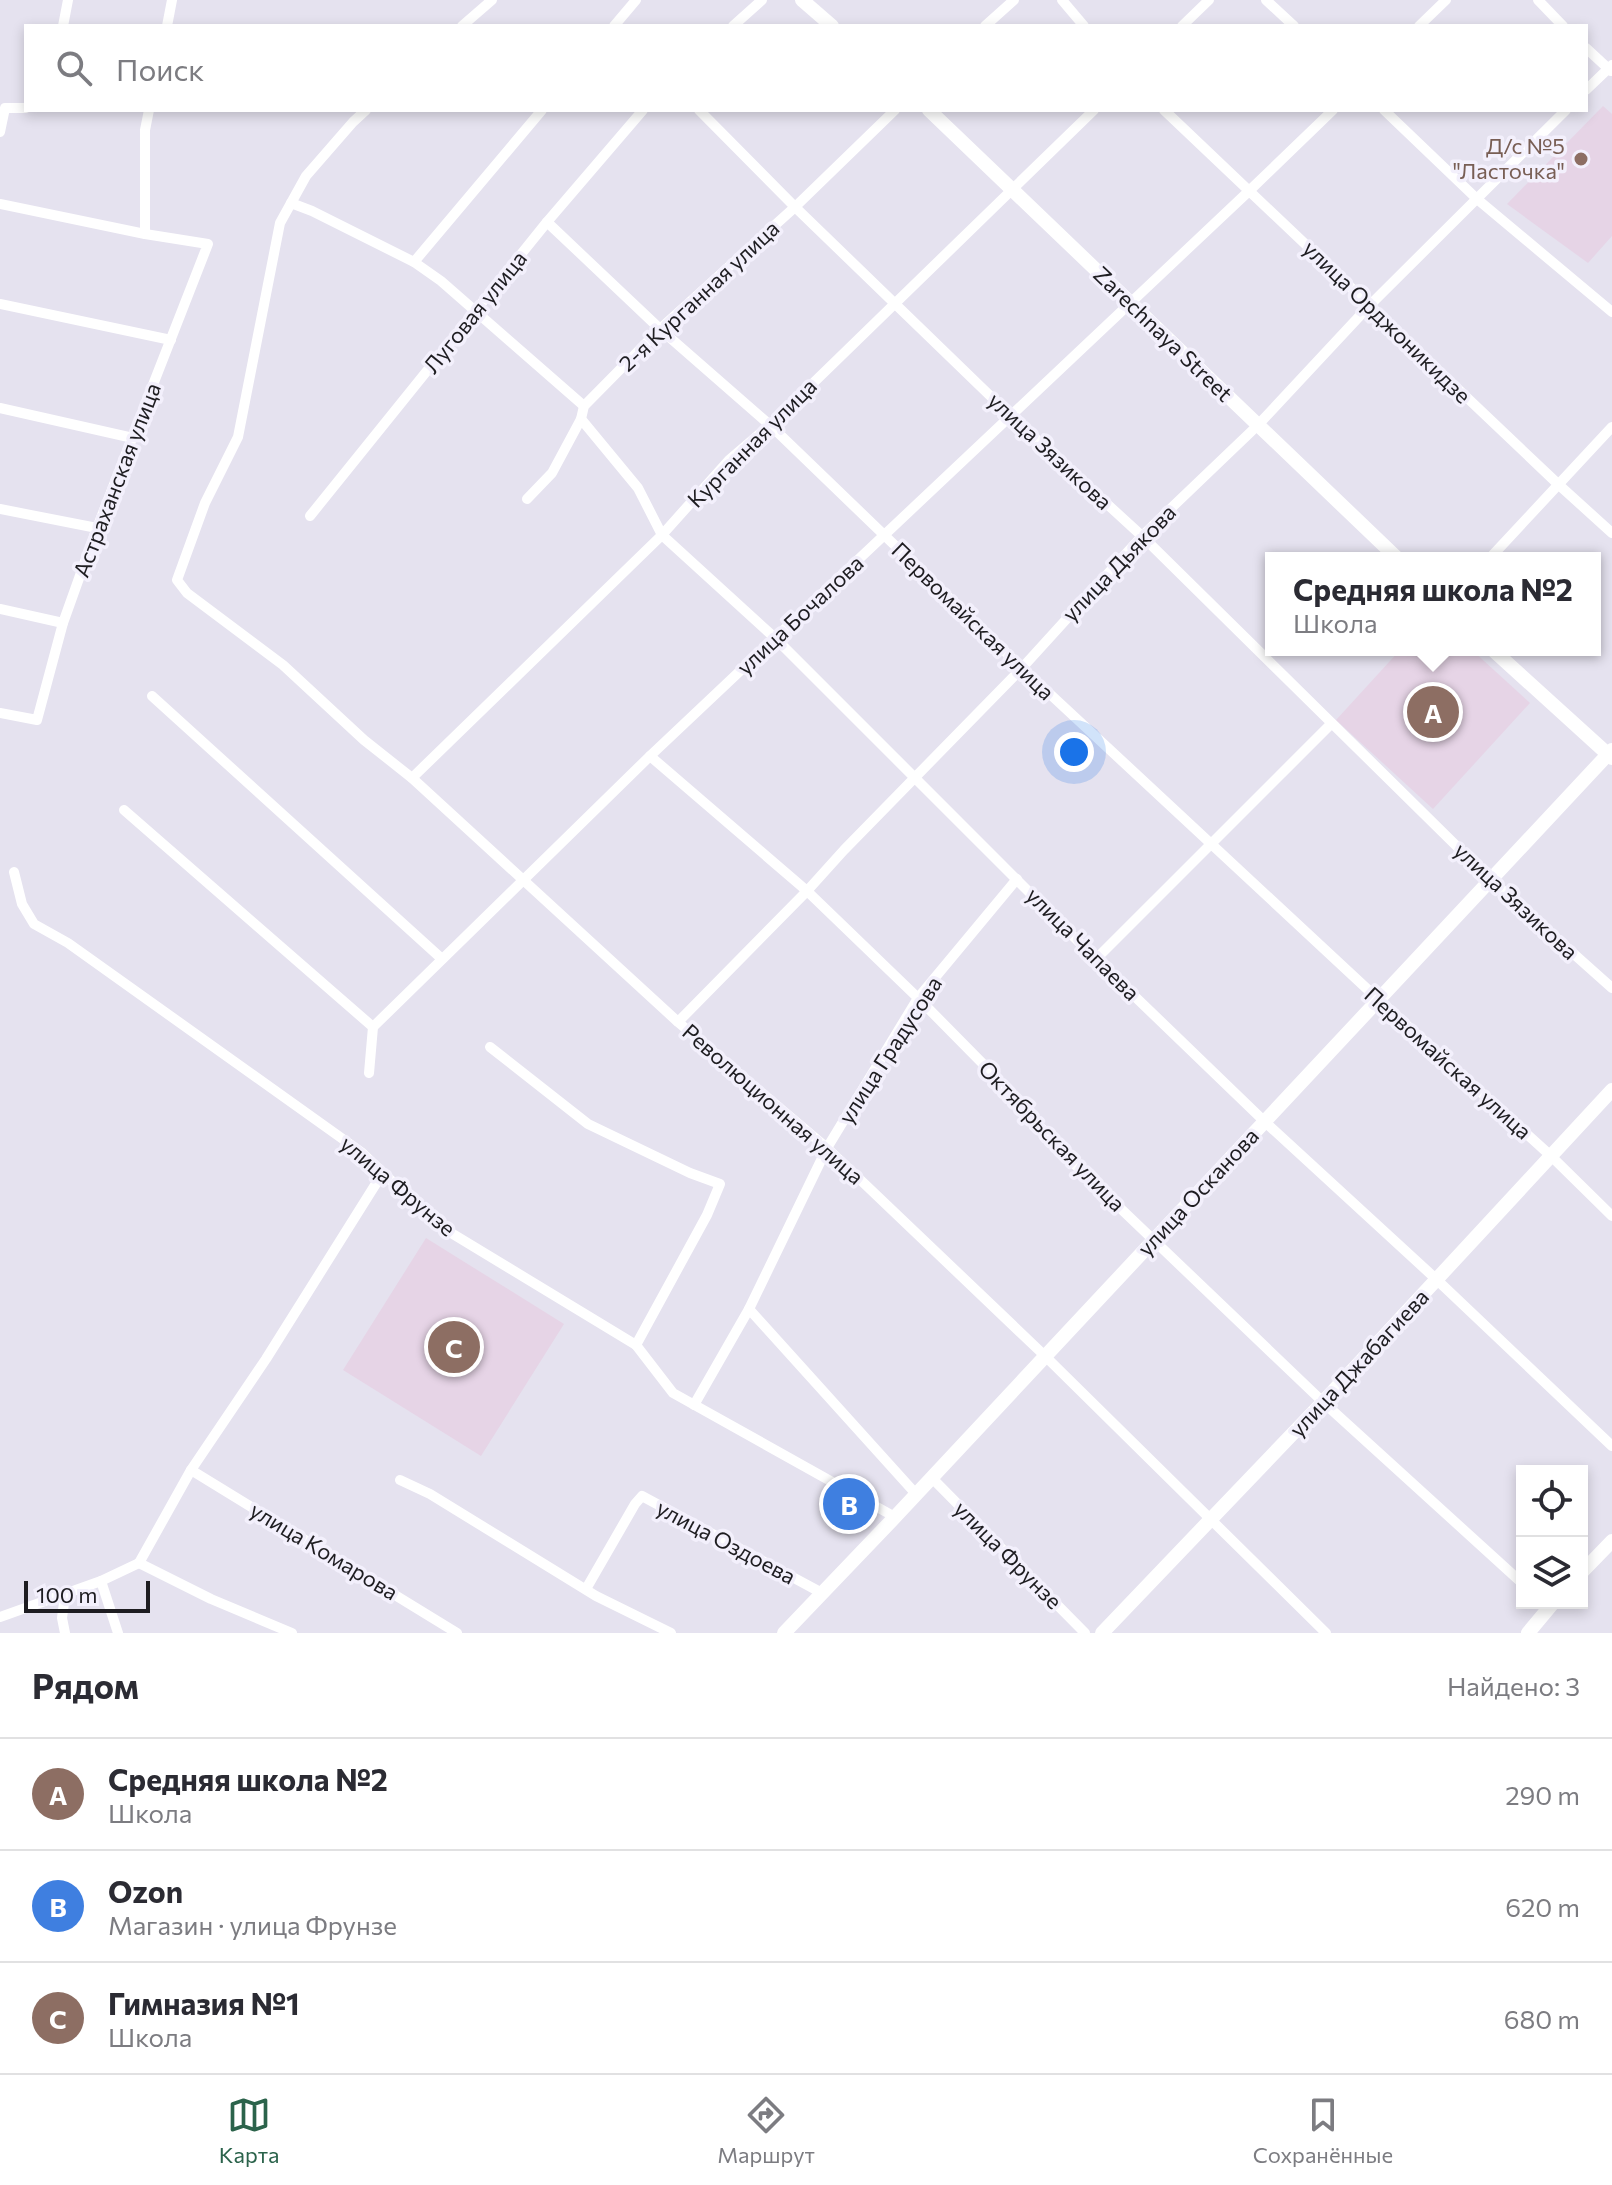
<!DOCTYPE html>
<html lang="ru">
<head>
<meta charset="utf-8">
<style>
	body { margin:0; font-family:Commissioner,sans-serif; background:#f2f2f3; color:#2b2b33 }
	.controls { position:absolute; right:24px; bottom:24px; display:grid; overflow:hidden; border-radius:0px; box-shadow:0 4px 12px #0003 }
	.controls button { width:72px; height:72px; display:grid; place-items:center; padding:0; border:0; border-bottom:2px solid #e1e1e2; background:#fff; color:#2b2b33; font:40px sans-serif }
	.scale { position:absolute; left:24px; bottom:20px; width:126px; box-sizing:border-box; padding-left:8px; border:4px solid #1e1d21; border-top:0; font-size:22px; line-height:28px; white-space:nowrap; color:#1e1d21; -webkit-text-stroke:6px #f3f0fc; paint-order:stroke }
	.you { position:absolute; left:1074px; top:752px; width:28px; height:28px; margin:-20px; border:6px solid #fff; border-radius:50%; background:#1a73e8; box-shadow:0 0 0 12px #1a73e833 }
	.badge { display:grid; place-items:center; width:52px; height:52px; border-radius:50%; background:#2b634b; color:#fff; font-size:26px; font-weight:700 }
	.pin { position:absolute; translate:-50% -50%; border:4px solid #fff; box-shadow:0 2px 8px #0006 }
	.popup { position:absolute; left:1265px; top:552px; width:336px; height:104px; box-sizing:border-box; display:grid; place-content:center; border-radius:0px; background:#fff; filter:drop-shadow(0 2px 6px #0005); font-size:26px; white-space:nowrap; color:#7c7c81 }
	.popup b { font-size:30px; color:#2b2b33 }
	.popup::after { content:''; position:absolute; left:50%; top:100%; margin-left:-16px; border:16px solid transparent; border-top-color:#fff }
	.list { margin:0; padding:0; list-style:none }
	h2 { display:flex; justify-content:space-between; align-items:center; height:104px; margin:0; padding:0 32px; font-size:34px }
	h2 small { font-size:26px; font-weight:400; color:#7c7c81 }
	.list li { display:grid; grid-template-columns:52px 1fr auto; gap:24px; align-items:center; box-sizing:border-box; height:112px; padding:0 32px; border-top:2px solid #e1e1e2 }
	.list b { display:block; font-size:30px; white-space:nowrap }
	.list p { margin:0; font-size:26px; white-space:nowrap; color:#7c7c81 }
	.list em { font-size:26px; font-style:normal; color:#7c7c81 }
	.icon { flex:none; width:44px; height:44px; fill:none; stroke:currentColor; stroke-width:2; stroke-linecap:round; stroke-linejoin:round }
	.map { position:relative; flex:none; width:1612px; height:1633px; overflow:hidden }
	.search { position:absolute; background:#fff; box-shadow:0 4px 12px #0003; left:24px; right:24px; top:24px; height:88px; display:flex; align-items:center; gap:20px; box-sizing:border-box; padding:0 28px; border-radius:0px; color:#7c7c81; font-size:30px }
	.sheet { height:440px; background:#fff }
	nav { display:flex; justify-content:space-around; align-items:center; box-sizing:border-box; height:112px; border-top:2px solid #e1e1e2; background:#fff; font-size:22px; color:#7c7c81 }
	nav a { display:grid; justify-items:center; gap:4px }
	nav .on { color:#2b634b }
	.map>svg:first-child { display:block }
	.education { fill:#e6d4e6 }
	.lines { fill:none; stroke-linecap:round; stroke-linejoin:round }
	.street { stroke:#fff; stroke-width:10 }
	.secondary { stroke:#fff; stroke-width:14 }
	.education-dot { fill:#8d6e63; stroke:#f3f0fc; stroke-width:3 }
	.labels { text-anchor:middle; stroke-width:7; stroke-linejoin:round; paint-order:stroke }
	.education-label { font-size:22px; fill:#785e54; stroke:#f3f0fc; text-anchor:end }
	.street-label { font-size:22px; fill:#1e1d21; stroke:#f3f0fc }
</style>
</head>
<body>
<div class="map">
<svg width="1612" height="1633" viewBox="0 0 1612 1633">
	<rect width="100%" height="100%" fill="#e5e2ef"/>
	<!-- education -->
	<g class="education">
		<path d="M 1603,106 L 1612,114 L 1612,236 L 1588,263 L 1507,204 Z"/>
		<path d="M 1400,650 L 1472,650 L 1530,703 L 1433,809 L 1336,720 Z"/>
		<path d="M 426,1238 L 564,1324 L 481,1456 L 343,1370 Z"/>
	</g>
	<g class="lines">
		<!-- street -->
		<g class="street">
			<path d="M 1062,0 L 1084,26"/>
			<path d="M 1266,0 L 1294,26"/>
			<path d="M 1538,0 L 1563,26"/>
			<path d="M 63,26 L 68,0"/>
			<path d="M 167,26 L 172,0"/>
			<path d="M 462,26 L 492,0"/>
			<path d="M 614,26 L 636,0"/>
			<path d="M 733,26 L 762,0"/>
			<path d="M 985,26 L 1014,0"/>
			<path d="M 1182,26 L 1209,0"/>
			<path d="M 1419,26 L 1446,0"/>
			<path d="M 1586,48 L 1611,71"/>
			<path d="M 1586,90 L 1612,65"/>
			<path d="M 366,110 L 353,122 L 306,176 L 280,223 L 238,437 L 205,503 L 177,580 L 187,593 L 283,665 L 364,740 L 412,778 L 678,1022 L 827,1148 L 1045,1356 L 1326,1633"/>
			<path d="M 699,110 L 795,207 L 1011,416 L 1142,536 L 1491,880 L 1612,988"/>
			<path d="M 1164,110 L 1559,485 L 1612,533"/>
			<path d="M 1384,110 L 1477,199 L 1612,312"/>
			<path d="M 0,132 L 5,108 L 26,108"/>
			<path d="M 291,203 L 312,211 L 414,262 L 441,281 L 584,406"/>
			<path d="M 0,204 L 145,234 L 208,244 L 97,528 L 63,623 L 37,720 L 0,713"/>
			<path d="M 547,222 L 660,329 L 770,425 L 1022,668 L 1379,1000 L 1551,1156 L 1612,1216"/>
			<path d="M 145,234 L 145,130 L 149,110"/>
			<path d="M 414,262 L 542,110"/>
			<path d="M 0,304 L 171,340"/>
			<path d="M 0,408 L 133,438"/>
			<path d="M 581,419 L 638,488 L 662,535 L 775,638 L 1096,959 L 1264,1121 L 1436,1279 L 1612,1446"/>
			<path d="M 527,499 L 552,473 L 581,419 L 584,406 L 660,329 L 795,207 L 895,110"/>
			<path d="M 0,509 L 97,528"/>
			<path d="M 310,516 L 547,222 L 643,110"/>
			<path d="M 1490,558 L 1612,427"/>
			<path d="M 0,609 L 63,623"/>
			<path d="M 152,696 L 442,959"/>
			<path d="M 650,756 L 807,891 L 918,998 L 989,1070 L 1073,1163 L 1323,1402 L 1522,1583"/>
			<path d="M 412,778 L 662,535 L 729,460 L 770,425 L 1094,110"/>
			<path d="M 124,810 L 373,1027"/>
			<path d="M 14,872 L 22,904 L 34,924 L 68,943 L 361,1152 L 438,1225 L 636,1345 L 673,1393 L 895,1517"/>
			<path d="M 1096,959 L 1331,724"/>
			<path d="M 678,1022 L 807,891 L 844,850 L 1022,668 L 1142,536 L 1258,425 L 1369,306 L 1566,110"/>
			<path d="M 490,1047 L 588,1124 L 690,1173 L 720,1184 L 707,1215 L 636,1345"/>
			<path d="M 369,1073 L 373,1027 L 650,756 L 1249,191 L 1333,110"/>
			<path d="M 749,1309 L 916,1494"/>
			<path d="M 694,1405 L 749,1309 L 827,1148 L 918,998 L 1017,879"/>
			<path d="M 191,1470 L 457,1633"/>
			<path d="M 931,1477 L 1085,1633"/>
			<path d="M 400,1480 L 430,1494 L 596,1596 L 671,1633"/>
			<path d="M 139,1563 L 191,1470 L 266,1359 L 382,1174"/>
			<path d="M 139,1563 L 211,1599 L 292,1633"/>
			<path d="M 101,1581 L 118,1633"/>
			<path d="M 586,1589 L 635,1504 L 642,1496 L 822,1593"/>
			<path d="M 65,1595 L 62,1618 L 65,1633"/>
			<path d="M 0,1617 L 101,1581 L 139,1563"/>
		</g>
		<!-- secondary -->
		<g class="secondary">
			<path d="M 802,0 L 832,26"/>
			<path d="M 929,110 L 1397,558"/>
			<path d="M 1493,650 L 1612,758"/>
			<path d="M 1582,1572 L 1612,1541"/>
			<path d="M 784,1633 L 895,1517 L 1612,750"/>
			<path d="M 1102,1633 L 1323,1402 L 1612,1090"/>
			<path d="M 1528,1633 L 1553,1603"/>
		</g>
	</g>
	<!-- markers -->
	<circle class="education-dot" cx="1581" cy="159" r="8"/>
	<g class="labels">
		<!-- education labels -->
		<g class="education-label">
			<text x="1565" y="154">Д/с №5<tspan x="1565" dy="25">"Ласточка"</tspan></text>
		</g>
		<!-- street labels -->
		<g class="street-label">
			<text transform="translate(699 296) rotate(-43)" y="8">2-я Курганная улица</text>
			<text transform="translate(475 312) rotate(-51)" y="8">Луговая улица</text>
			<text transform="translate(1387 322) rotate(44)" y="8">улица Орджоникидзе</text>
			<text transform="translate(1163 334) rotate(44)" y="8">Zarechnaya Street</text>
			<text transform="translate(752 443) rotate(-45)" y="8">Курганная улица</text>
			<text transform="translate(1050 451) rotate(43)" y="8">улица Зязикова</text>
			<text transform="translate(117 480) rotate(-69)" y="8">Астраханская улица</text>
			<text transform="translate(1119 563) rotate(-46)" y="8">улица Дьякова</text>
			<text transform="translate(800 615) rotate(-43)" y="8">улица Бочалова</text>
			<text transform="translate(973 621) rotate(44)" y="8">Первомайская улица</text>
			<text transform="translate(1516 901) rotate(43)" y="8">улица Зязикова</text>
			<text transform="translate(1083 944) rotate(45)" y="8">улица Чапаева</text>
			<text transform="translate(890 1050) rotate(-57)" y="8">улица Градусова</text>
			<text transform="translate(1448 1063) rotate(42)" y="8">Первомайская улица</text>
			<text transform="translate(773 1104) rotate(41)" y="8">Революционная улица</text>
			<text transform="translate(1052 1136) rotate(46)" y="8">Октябрьская улица</text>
			<text transform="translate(398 1186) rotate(40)" y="8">улица Фрунзе</text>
			<text transform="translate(1198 1192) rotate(-47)" y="8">улица Осканова</text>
			<text transform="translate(1359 1363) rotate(-47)" y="8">улица Джабагиева</text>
			<text transform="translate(726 1542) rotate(28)" y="8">улица Оздоева</text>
			<text transform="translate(324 1551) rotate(31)" y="8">улица Комарова</text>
			<text transform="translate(1008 1555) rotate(45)" y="8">улица Фрунзе</text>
		</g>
	</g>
</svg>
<div class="controls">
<button><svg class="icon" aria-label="locate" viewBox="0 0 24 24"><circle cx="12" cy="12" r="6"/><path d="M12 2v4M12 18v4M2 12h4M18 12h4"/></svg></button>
<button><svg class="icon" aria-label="layers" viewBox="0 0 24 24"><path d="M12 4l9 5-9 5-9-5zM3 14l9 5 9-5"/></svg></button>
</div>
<div class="scale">100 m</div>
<div class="you"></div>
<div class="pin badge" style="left:1433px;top:712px;background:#8d6e63">A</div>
<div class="popup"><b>Средняя школа №2</b>Школа</div>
<div class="pin badge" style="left:849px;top:1504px;background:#3f7fe0">B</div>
<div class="pin badge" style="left:454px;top:1347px;background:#8d6e63">C</div>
<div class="search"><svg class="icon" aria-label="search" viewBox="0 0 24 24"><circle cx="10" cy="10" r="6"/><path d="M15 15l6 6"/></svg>Поиск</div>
</div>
<section class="sheet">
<h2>Рядом<small>Найдено: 3</small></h2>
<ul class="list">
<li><span class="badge" style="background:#8d6e63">A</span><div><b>Средняя школа №2</b><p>Школа</p></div><em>290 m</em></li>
<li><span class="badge" style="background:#3f7fe0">B</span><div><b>Ozon</b><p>Магазин · улица Фрунзе</p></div><em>620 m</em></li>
<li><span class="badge" style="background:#8d6e63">C</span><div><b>Гимназия №1</b><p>Школа</p></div><em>680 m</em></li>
</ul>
</section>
<nav>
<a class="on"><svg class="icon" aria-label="map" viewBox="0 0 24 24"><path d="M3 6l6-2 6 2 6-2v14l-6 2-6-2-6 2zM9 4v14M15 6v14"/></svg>Карта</a>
<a><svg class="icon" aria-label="directions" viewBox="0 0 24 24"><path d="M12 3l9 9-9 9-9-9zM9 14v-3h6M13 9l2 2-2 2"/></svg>Маршрут</a>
<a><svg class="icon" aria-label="saved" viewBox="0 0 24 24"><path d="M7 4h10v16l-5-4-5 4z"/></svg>Сохранённые</a>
</nav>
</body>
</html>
